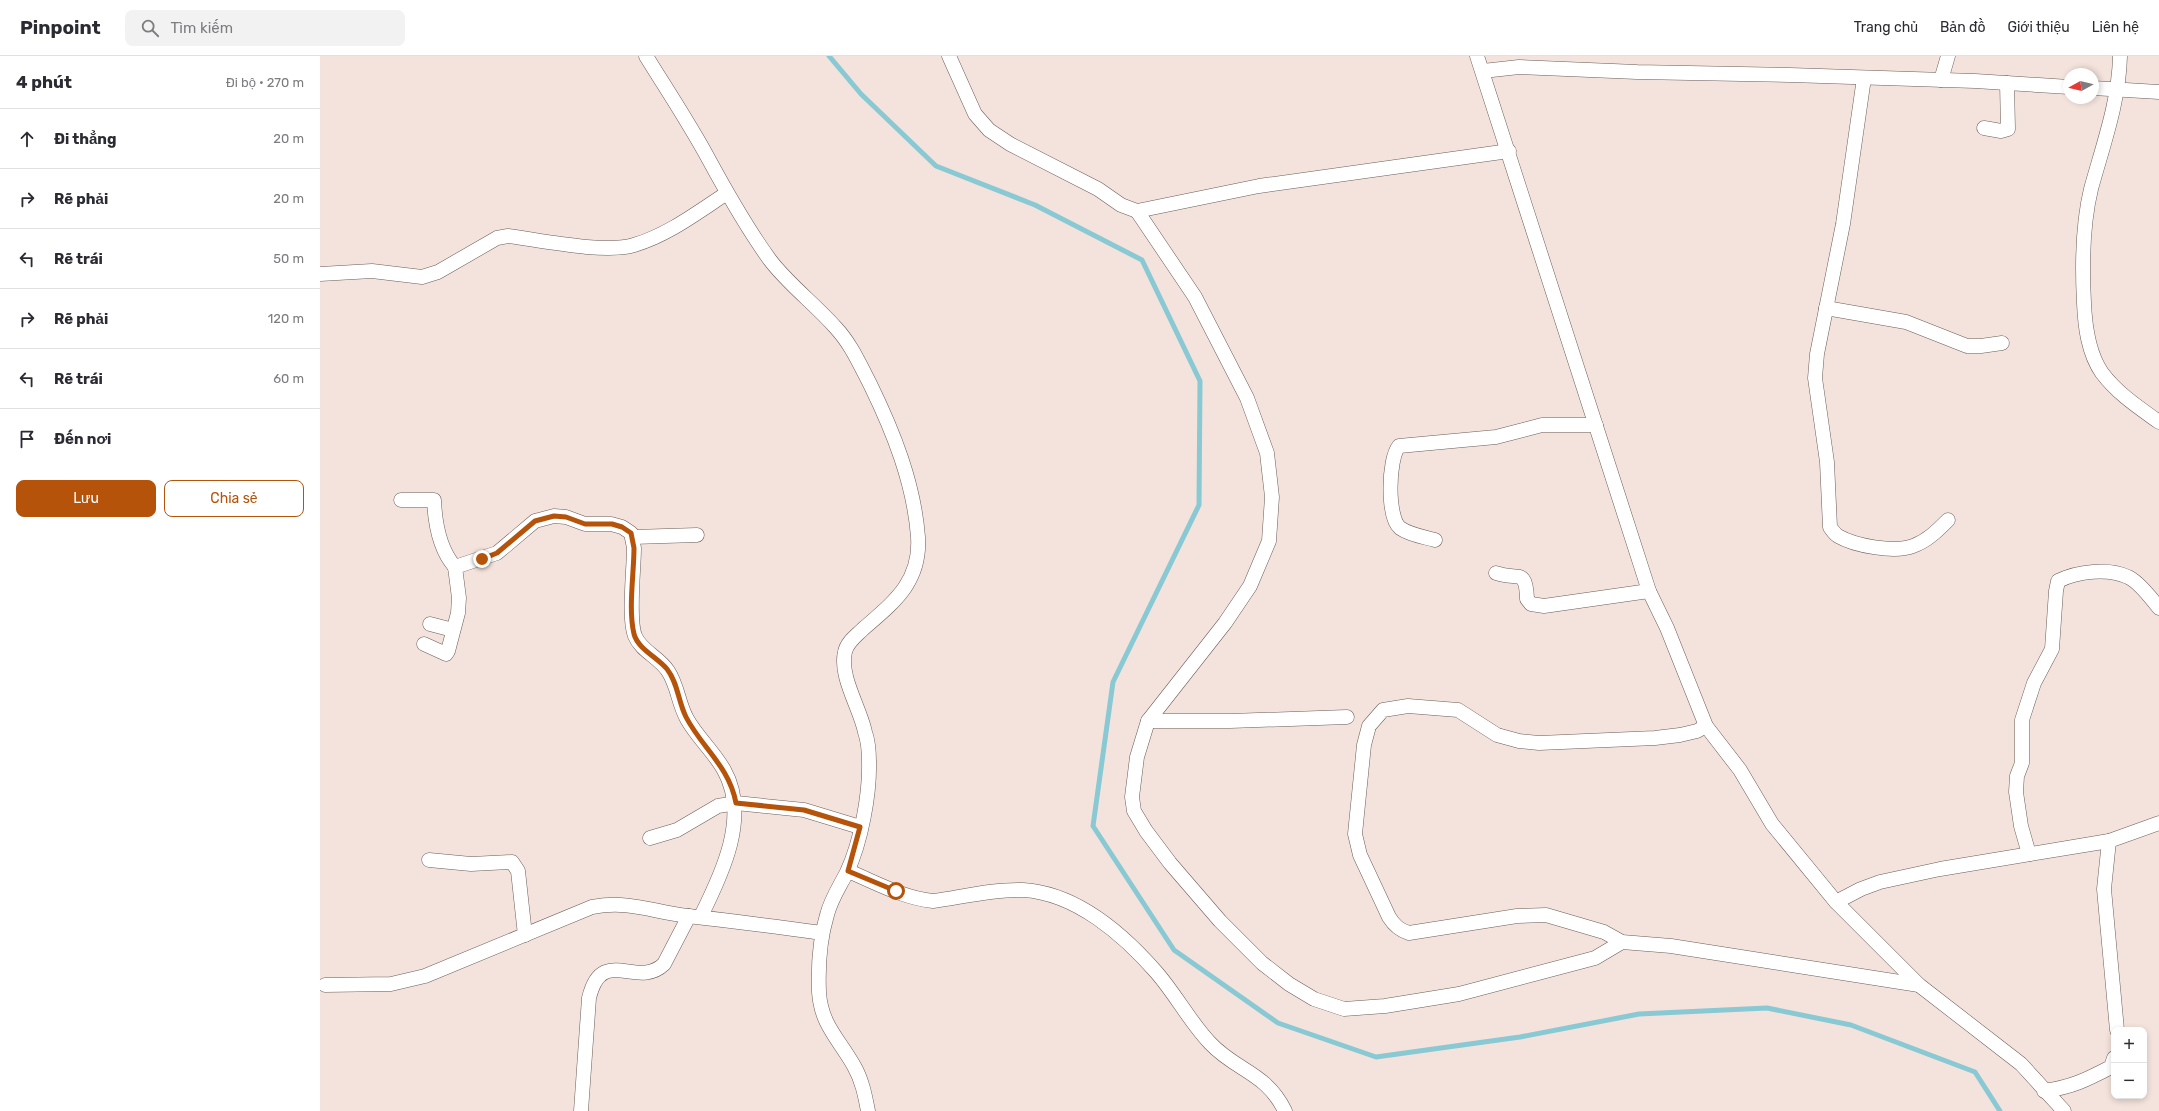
<!DOCTYPE html>
<html lang="vi">
<head>
<meta charset="utf-8">
<style>
	body { margin:0; font-family:Rubik,sans-serif; background:#f2f2f3; color:#2b2b33 }
	.controls { position:absolute; right:12px; bottom:12px; display:grid; overflow:hidden; border-radius:8px; box-shadow:0 2px 6px #0003 }
	.controls button { width:36px; height:36px; display:grid; place-items:center; padding:0; border:0; border-bottom:1px solid #e1e1e2; background:#fff; color:#2b2b33; font:20px sans-serif }
	.compass { position:absolute; left:1743px; top:12px; width:36px; height:36px; border-radius:50%; background:#fff; box-shadow:0 2px 6px #0003; rotate:262deg }
	.stop { position:absolute; width:12px; height:12px; margin:-9px; border:3px solid #b45309; border-radius:50%; background:#fff }
	.stop.end { background:#b45309; border-color:#fff; box-shadow:0 1px 4px #0008 }
	.list { margin:0; padding:0; list-style:none }
	h2 { display:flex; justify-content:space-between; align-items:center; height:52px; margin:0; padding:0 16px; font-size:17px }
	h2 small { font-size:13px; font-weight:400; color:#7c7c81 }
	.list li { display:grid; grid-template-columns:26px 1fr auto; gap:12px; align-items:center; box-sizing:border-box; height:60px; padding:0 16px; border-top:1px solid #e1e1e2 }
	.list b { display:block; font-size:15px; white-space:nowrap }
	.list em { font-size:13px; font-style:normal; color:#7c7c81 }
	.actions { display:flex; gap:8px; padding:12px 16px }
	.actions a { flex:1; padding:9px 0; border:1px solid #b45309; border-radius:8px; text-align:center; font-size:14px; color:#b45309 }
	.actions .main { background:#b45309; color:#fff }
	.icon { flex:none; width:22px; height:22px; fill:none; stroke:currentColor; stroke-width:2; stroke-linecap:round; stroke-linejoin:round }
	.map { position:relative; flex:none; width:1839px; height:1055px; overflow:hidden }
	header { display:flex; align-items:center; gap:24px; box-sizing:border-box; height:56px; padding:0 20px; background:#fff; border-bottom:1px solid #e1e1e2 }
	header strong { font-size:19px }
	nav { display:flex; gap:22px; margin-inline-start:auto; font-size:14px }
	.search { width:280px; height:36px; background:#f2f2f3; display:flex; align-items:center; gap:10px; box-sizing:border-box; padding:0 14px; border-radius:8px; color:#7c7c81; font-size:15px }
	main { display:flex }
	aside { flex:1; background:#fff }
	.map>svg:first-child { display:block }
	.lines { fill:none; stroke-linecap:round; stroke-linejoin:round }
	.stream { stroke:#88c9d4; stroke-width:5 }
	.minor-casing { stroke:#6b5c57; stroke-width:15 }
	.minor { stroke:#fff; stroke-width:14 }
	.route { stroke:#b45309; stroke-width:5 }
</style>
</head>
<body>
<header>
<strong>Pinpoint</strong>
<div class="search"><svg class="icon" aria-label="search" viewBox="0 0 24 24"><circle cx="10" cy="10" r="6"/><path d="M15 15l6 6"/></svg>Tìm kiếm</div>
<nav><a>Trang chủ</a><a>Bản đồ</a><a>Giới thiệu</a><a>Liên hệ</a></nav>
</header>
<main>
<aside>
<h2>4 phút<small>Đi bộ · 270 m</small></h2>
<ul class="list">
<li><svg class="icon" aria-label="ahead" viewBox="0 0 24 24"><path d="M12 20V5M6 11l6-6 6 6"/></svg><div><b>Đi thẳng</b></div><em>20 m</em></li>
<li><svg class="icon" aria-label="right" viewBox="0 0 24 24"><path d="M7 20v-9h11M14 6l5 5-5 5"/></svg><div><b>Rẽ phải</b></div><em>20 m</em></li>
<li><svg class="icon" aria-label="left" viewBox="0 0 24 24"><path d="M17 20v-9H6M10 6l-5 5 5 5"/></svg><div><b>Rẽ trái</b></div><em>50 m</em></li>
<li><svg class="icon" aria-label="right" viewBox="0 0 24 24"><path d="M7 20v-9h11M14 6l5 5-5 5"/></svg><div><b>Rẽ phải</b></div><em>120 m</em></li>
<li><svg class="icon" aria-label="left" viewBox="0 0 24 24"><path d="M17 20v-9H6M10 6l-5 5 5 5"/></svg><div><b>Rẽ trái</b></div><em>60 m</em></li>
<li><svg class="icon" aria-label="arrive" viewBox="0 0 24 24"><path d="M6 21V4h12l-3 4 3 4H6"/></svg><div><b>Đến nơi</b></div></li>
</ul>
<div class="actions"><a class="main">Lưu</a><a>Chia sẻ</a></div>
</aside>
<div class="map">
<svg width="1839" height="1055" viewBox="0 0 1839 1055">
	<rect width="100%" height="100%" fill="#f4e3dc"/>
	<g class="lines">
		<!-- stream -->
		<path class="stream" d="M 509,0 L 541,38 L 616,110 L 715,149 L 822,204 L 880,325 L 879,449 L 793,626 L 773,770 L 854,894 L 958,967 L 1056,1001 L 1200,981 L 1319,958 L 1447,952 L 1531,969 L 1655,1016 L 1680,1055"/>
		<defs>
			<g id="minor">
				<path d="M 326,0 C 347,34 369,67 388,102 C 407,137 426,171 450,204 C 469,229 495,248 516,272 C 531,288 540,309 550,328 C 573,375 594,427 598,481 C 601,526 574,546 543,573 C 536,580 527,586 525,596 C 519,620 540,652 545,676 C 548,685 549,696 549,705 C 550,738 541,786 527,816 C 520,830 511,843 507,859 C 500,882 498,911 499,936 C 501,969 519,983 534,1010 C 542,1024 545,1039 548,1055"/>
				<path d="M 629,0 L 655,58 L 669,74 L 690,88 L 778,133 L 801,149 L 817,155 L 939,130 L 1189,95"/>
				<path d="M 1157,0 L 1329,535 L 1347,572 L 1386,670 L 1420,714 L 1452,768 L 1516,846 L 1599,929 L 1701,1008 L 1744,1055"/>
				<path d="M 1800,0 C 1799,46 1783,89 1771,133 C 1762,170 1762,210 1764,247 C 1765,270 1768,297 1782,317 C 1798,338 1818,351 1839,366"/>
				<path d="M 1163,15 L 1199,11 L 1317,16 L 1470,19 L 1655,25 L 1749,31"/>
				<path d="M 1544,22 L 1523,168 L 1497,298 L 1495,322 L 1507,406 L 1510,471 C 1512,474 1515,478 1518,480 C 1535,490 1575,497 1593,490 C 1607,485 1617,475 1628,464"/>
				<path d="M 1621,24 L 1628,0"/>
				<path d="M 1773,32 L 1839,36"/>
				<path d="M 1664,72 L 1681,75 L 1688,73 L 1687,27"/>
				<path d="M 817,155 L 875,241 L 927,342 L 947,397 L 952,441 L 949,485 L 930,530 L 905,567 L 828,665 L 817,701 L 812,741 L 814,755 L 826,775 L 850,807 L 900,865 L 942,907 L 969,928 L 994,943 L 1024,953 L 1065,950 L 1139,938 L 1275,902 L 1302,886"/>
				<path d="M 0,218 L 52,215 L 102,221 L 118,216 L 177,182 L 188,180 C 219,184 285,198 314,189 C 348,179 378,156 407,137"/>
				<path d="M 1506,252 L 1586,266 L 1647,290 L 1661,290 L 1682,287"/>
				<path d="M 81,444 L 114,444 C 115,467 119,493 135,511"/>
				<path d="M 313,481 L 377,479"/>
				<path d="M 1115,484 C 1104,481 1090,479 1080,472 C 1067,461 1068,403 1079,390 L 1176,381 L 1222,369 L 1276,369"/>
				<path d="M 1176,517 C 1198,525 1206,511 1207,543 L 1211,548 L 1224,550 L 1329,535"/>
				<path d="M 110,568 L 133,574"/>
				<path d="M 104,588 L 126,598 L 128,595 L 138,557 L 139,542 L 135,511 L 177,497 L 215,465 L 234,460 L 246,461 L 265,468 L 291,468 L 302,471 L 311,477 L 314,492 C 314,513 308,563 315,580 C 321,595 339,601 348,615 C 358,630 358,647 367,663 C 377,681 394,696 404,714 C 430,760 402,818 381,860"/>
				<path d="M 828,665 L 910,665 L 1027,661"/>
				<path d="M 1386,670 L 1377,675 L 1360,679 L 1335,682 L 1219,687 L 1199,685 L 1177,679 L 1138,654 L 1088,650 L 1063,654 L 1049,670 L 1044,689 L 1035,778 L 1040,799 L 1069,861 C 1074,869 1079,874 1089,877 L 1197,860 L 1226,859 L 1284,876 L 1302,886 L 1351,890 L 1599,929"/>
				<path d="M 330,782 L 357,774 L 398,750 L 416,747 L 484,754 L 540,771"/>
				<path d="M 1789,785 L 1784,833 L 1797,974"/>
				<path d="M 1709,798 L 1701,770 L 1696,736 L 1697,720 L 1702,707 L 1702,664 L 1714,627 L 1732,593 L 1736,535 L 1738,525 C 1758,515 1788,512 1808,521 C 1818,525 1832,543 1839,552"/>
				<path d="M 109,804 L 151,808 L 192,806 L 198,815 L 205,879"/>
				<path d="M 528,815 C 555,826 583,842 613,845 C 642,841 674,833 703,834 C 756,837 804,879 837,917 C 856,939 870,966 890,987 C 916,1015 946,1016 965,1055"/>
				<path d="M 1516,846 L 1541,833 L 1560,826 L 1620,813 L 1789,785 L 1839,767"/>
				<path d="M 5,929 L 71,928 L 105,920 L 272,851 C 310,844 332,856 368,860 C 413,865 458,871 502,877"/>
				<path d="M 1724,1035 C 1752,1031 1766,1024 1791,1011 L 1794,1002"/>
				<path d="M 261,1055 L 269,942 C 282,888 317,934 344,908 L 369,860"/>
			</g>
		</defs>
		<!-- minor casing -->
		<use href="#minor" class="minor-casing"/>
		<!-- minor -->
		<use href="#minor" class="minor"/>
	</g>
	<g class="lines">
		<!-- route -->
		<path class="route" d="M 162,503 L 177,497 L 215,465 L 234,460 L 246,461 L 265,468 L 292,468 L 302,471 L 311,477 L 314,492 C 314,518 308,553 314,578 C 318,593 337,601 347,613 C 358,627 358,645 366,661 C 382,692 409,710 416,747 L 484,754 L 540,771 L 528,815 L 576,835"/>
	</g>
</svg>
<div class="controls">
<button>+</button>
<button>−</button>
</div>
<svg class="compass" viewBox="-18 -18 36 36"><path d="M0-13l5 13h-10z" fill="#e53935"/><path d="M0 13l5-13h-10z" fill="#7c7c81"/></svg>
<div class="stop" style="left:576px;top:835px"></div>
<div class="stop end" style="left:162px;top:503px"></div>
</div>
</main>
</body>
</html>
